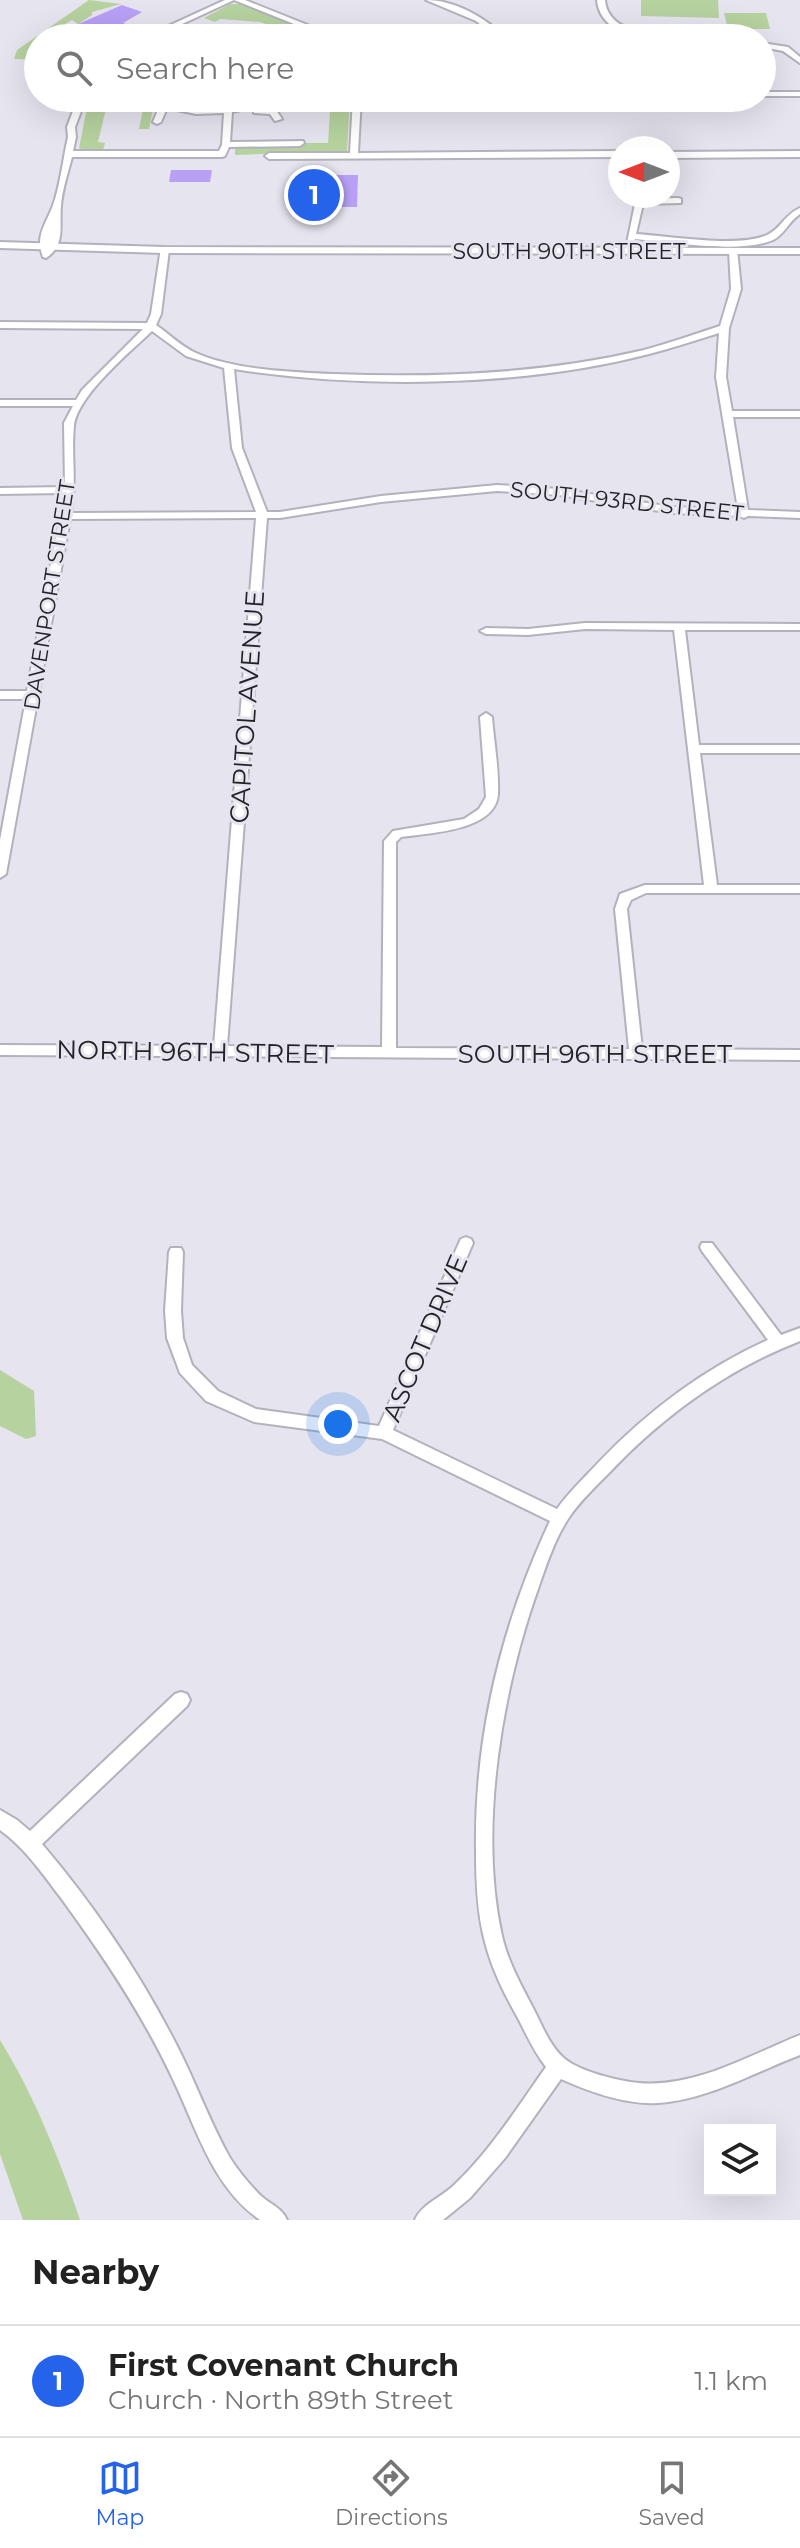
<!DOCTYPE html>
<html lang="en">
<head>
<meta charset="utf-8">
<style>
	body { margin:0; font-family:Montserrat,sans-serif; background:#f2f2f2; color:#222 }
	.controls { position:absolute; right:24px; bottom:24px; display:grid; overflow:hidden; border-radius:0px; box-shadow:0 8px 32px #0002 }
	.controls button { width:72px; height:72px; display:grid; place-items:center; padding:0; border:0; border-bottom:2px solid #e0e0e0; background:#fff; color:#222; font:40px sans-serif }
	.compass { position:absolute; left:608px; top:136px; width:72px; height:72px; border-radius:50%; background:#fff; box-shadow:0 8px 32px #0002; rotate:270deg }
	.you { position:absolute; left:338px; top:1424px; width:28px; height:28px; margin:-20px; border:6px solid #fff; border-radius:50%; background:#1a73e8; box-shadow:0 0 0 12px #1a73e833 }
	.badge { display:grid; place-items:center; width:52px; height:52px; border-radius:50%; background:#2563eb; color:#fff; font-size:26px; font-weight:700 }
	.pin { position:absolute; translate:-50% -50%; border:4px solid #fff; box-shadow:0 2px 8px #0006 }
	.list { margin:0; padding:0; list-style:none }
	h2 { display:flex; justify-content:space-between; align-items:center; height:104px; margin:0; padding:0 32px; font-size:34px }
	h2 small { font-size:26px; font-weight:400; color:#767676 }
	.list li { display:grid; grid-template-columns:52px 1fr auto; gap:24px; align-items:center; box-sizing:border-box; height:112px; padding:0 32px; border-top:2px solid #e0e0e0 }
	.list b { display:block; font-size:30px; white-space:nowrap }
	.list p { margin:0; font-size:26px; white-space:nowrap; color:#767676 }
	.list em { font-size:26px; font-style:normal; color:#767676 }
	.icon { flex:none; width:44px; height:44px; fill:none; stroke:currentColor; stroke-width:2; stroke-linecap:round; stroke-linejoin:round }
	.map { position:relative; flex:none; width:800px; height:2220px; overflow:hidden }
	.search { position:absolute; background:#fff; box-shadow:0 8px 32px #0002; left:24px; right:24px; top:24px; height:88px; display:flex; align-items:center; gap:20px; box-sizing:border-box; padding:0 28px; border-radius:44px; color:#767676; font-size:30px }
	.sheet { height:216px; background:#fff }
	nav { display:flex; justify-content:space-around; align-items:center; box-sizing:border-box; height:112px; border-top:2px solid #e0e0e0; background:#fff; font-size:22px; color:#767676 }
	nav a { display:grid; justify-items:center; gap:4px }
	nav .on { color:#2563eb }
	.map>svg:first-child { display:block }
	.green { fill:#b6d29f }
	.building { fill:#b8a0f6 }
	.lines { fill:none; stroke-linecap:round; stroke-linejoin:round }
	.minor-casing { stroke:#b3b1bb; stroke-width:4 }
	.major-casing { stroke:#b3b1bb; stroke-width:4 }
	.minor { fill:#fff; fill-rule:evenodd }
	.major { fill:#fff; fill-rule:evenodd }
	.labels { text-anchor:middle; stroke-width:6; stroke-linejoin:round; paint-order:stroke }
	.far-street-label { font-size:22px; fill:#232226; stroke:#e6e4ef }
	.street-label { font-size:26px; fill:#232226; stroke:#e6e4ef }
</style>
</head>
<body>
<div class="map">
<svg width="800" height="2220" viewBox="0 0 800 2220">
	<rect width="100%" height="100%" fill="#e6e4ef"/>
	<!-- green -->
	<g class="green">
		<path d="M 89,0 L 121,4 L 92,12 L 92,15 L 78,24 L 72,20 L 65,24 L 75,25 L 46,38 L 38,38 L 38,60 L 14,59 L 17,50 Z"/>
		<path d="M 641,0 L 718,0 L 719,18 L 641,16 Z"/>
		<path d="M 230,4 L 240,4 L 328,38 L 304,38 L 260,22 L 220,19 L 215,22 L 204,18 Z"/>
		<path d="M 724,13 L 766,13 L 770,29 L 728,29 Z"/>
		<path d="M 89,98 L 145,98 L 154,105 L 149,129 L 139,129 L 143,109 L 106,109 L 98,142 L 105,143 L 103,150 L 87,151 L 79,148 Z"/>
		<path d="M 311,98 L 350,98 L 347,151 L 235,155 L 235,147 L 299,147 L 305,143 L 328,143 L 331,98 Z"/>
		<path d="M 0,1370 L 34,1391 L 36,1436 L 26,1439 L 0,1426 Z"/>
		<path d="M 0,2040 C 34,2095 59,2158 80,2220 L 23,2220 L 0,2154 Z"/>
	</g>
	<!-- building -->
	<g class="building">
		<path d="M 122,5 L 142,12 L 123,23 L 137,28 L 122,35 L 106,29 L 84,38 L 46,38 Z"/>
		<path d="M 171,170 L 212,170 L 210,182 L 169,182 Z"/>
		<path d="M 335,175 L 358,175 L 357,207 L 334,207 L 334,213 L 318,213 L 320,194 L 333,194 Z"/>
	</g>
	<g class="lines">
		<defs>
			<g id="minor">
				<path d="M 225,0 L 245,0 L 340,38 L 329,38 L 234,0 L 152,38 L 142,38 Z"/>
				<path d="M 426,0 C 455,0 486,18 506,38 L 497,38 L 476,21 Z"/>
				<path d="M 597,0 L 605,0 C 607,25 632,29 650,38 C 627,38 599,26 597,0 Z"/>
				<path d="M 762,43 L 788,47 L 800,57 L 800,63 L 783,51 L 762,47 Z"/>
				<rect x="762" y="92" width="38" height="4"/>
				<path d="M 78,98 L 86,98 L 75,127 L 76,137 L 73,151 L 219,151 L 222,145 L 224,113 L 196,114 L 167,108 L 161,122 L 157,124 L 153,122 L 160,105 L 148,98 C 159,98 167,103 178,106 C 188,109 199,109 210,109 C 233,108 255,98 278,98 L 274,101 L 327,101 L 331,103 L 327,105 L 262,105 L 232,112 L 230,142 L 303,141 L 304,143 L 300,146 L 229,147 L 225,156 L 222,157 L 72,157 C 68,173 62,190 61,206 C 59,225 66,245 46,258 L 43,257 C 35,237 45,225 52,208 C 60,188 63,158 68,137 L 67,127 Z"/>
				<path d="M 353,98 L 361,98 L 358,153 L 620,151 L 620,157 L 269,159 L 265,156 L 269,153 L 350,153 Z"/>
				<path d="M 254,109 L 276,110 L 282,119 L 275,121 L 270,114 L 254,113 Z"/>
				<path d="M 800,151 L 800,157 L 668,158 L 668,152 Z"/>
				<path d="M 678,198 L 681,199 L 681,203 L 643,204 L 636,234 C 669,236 738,248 767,235 C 781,229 785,214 800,208 L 800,214 C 789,221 784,235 773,240 C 739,254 672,242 635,239 L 631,253 L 625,253 L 636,199 Z"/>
				<path d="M 161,248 L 169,250 L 161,314 L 156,325 C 169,334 182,347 196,353 C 234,370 292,372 334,374 C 437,378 543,374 644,350 C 669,343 695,334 720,326 L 731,289 L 729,251 L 737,249 L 741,289 L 729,328 L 726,377 L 732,411 L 800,411 L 800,417 L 733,417 L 748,510 L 800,512 L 800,518 L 748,516 L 744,518 L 739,516 L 672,513 L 559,495 L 497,491 L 381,502 L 280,518 L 267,518 L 227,1046 L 382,1047 L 384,841 L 393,831 L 464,819 L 479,809 L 486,797 L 480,717 L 486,713 L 492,717 C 494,742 499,769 498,794 C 496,831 429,833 401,837 L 396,842 L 396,1048 L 629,1049 L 615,909 L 620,894 L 645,885 L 704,885 L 674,630 L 585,629 L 528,635 L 486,634 L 480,631 L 486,628 L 528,629 L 585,623 L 800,624 L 800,630 L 685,630 L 699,745 L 800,745 L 800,753 L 700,753 L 717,885 L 800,885 L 800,893 L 646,893 L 631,900 L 627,909 L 642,1049 L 800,1050 L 800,1060 L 0,1055 L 0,1045 L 214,1046 L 256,518 L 70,519 L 6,874 L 0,878 L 0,840 L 26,699 L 0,699 L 0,691 L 27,691 L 64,493 L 0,494 L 0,488 L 65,487 L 64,423 L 73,406 L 0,406 L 0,400 L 76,400 L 82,390 L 143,329 L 0,328 L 0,322 L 147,323 L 151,314 ZM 152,331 L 186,356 L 224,368 L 232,448 L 256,512 L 71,513 C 77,483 71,455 74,426 C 77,396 130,352 152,331 ZM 719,333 L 716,377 L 738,509 L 672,507 L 559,489 L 497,485 L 381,496 L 280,512 L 267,512 L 242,448 L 234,369 C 363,389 522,387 649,354 C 672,348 696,340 719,333 Z"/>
				<path d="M 466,1237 L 471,1239 L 473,1243 L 393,1430 L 557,1509 C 569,1492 584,1478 598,1463 C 647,1412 703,1369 768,1340 L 702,1251 L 700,1247 L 702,1243 L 712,1243 L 781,1335 L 800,1328 L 800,1341 C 726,1370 663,1416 608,1474 C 594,1488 579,1502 568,1519 C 555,1539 547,1563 539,1586 C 502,1689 478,1828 502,1936 C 508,1962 521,1985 533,2008 C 542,2025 550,2047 565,2059 C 581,2072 619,2081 639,2083 C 695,2088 750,2055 800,2035 L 800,2055 C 755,2072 707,2100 658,2103 C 626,2105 590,2092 561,2079 L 505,2158 L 470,2198 L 443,2220 L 415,2220 C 420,2206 441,2197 452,2187 C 489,2153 517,2108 546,2067 C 535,2053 527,2036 519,2020 C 505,1995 492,1970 485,1942 C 477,1913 476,1881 476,1851 C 474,1736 502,1624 550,1521 L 382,1439 L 254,1422 L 206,1401 L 180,1373 L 167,1338 L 165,1311 L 169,1252 L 171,1248 L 181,1248 L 183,1252 L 181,1311 L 183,1338 L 192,1365 L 218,1391 L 256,1409 L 379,1426 L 459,1243 L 461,1239 Z"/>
				<path d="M 181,1692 L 187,1694 L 190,1700 L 187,1706 L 42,1844 C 93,1904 139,1972 175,2042 C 195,2080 209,2121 230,2158 C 239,2172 249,2184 261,2196 C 270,2204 282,2208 287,2220 L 260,2220 C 211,2186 196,2126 171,2075 C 141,2012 102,1954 61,1898 C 42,1873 25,1848 0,1830 L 0,1810 L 17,1820 L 30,1831 L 175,1694 Z"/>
			</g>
			<path id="major" d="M 0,242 L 164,247 L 800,248 L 800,254 L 164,253 L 0,248 Z"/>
		</defs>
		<!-- minor casing -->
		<use href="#minor" class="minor-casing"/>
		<!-- major casing -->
		<use href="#major" class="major-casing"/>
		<!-- minor -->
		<use href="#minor" class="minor"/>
		<!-- major -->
		<use href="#major" class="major"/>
	</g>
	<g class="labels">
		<!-- far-street labels -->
		<g class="far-street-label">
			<text x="569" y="259">SOUTH 90TH STREET</text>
			<text transform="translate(627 501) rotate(6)" y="8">SOUTH 93RD STREET</text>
			<text transform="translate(49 595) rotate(-81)" y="8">DAVENPORT STREET</text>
		</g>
		<!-- street labels -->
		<g class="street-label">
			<text transform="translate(247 707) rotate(-86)" y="9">CAPITOL AVENUE</text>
			<text transform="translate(195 1052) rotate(1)" y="9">NORTH 96TH STREET</text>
			<text x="595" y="1063">SOUTH 96TH STREET</text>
			<text transform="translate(425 1338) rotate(-67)" y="9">ASCOT DRIVE</text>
		</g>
	</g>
</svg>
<div class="controls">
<button><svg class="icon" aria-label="layers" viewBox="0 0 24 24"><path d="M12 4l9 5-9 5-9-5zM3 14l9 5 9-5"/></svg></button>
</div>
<svg class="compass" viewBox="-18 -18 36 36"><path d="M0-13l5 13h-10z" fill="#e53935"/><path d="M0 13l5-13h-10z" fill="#767676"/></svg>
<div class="you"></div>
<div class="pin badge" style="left:314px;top:195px">1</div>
<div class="search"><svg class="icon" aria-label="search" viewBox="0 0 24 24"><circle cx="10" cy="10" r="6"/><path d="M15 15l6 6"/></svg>Search here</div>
</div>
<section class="sheet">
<h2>Nearby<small></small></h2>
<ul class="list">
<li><span class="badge">1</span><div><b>First Covenant Church</b><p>Church · North 89th Street</p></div><em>1.1 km</em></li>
</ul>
</section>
<nav>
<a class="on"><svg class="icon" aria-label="map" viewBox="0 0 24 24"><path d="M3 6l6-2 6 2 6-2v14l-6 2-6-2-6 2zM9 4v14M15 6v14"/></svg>Map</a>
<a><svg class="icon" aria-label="directions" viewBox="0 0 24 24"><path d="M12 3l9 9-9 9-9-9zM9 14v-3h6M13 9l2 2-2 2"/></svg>Directions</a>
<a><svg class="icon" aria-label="saved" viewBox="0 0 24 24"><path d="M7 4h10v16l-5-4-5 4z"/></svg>Saved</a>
</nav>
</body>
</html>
